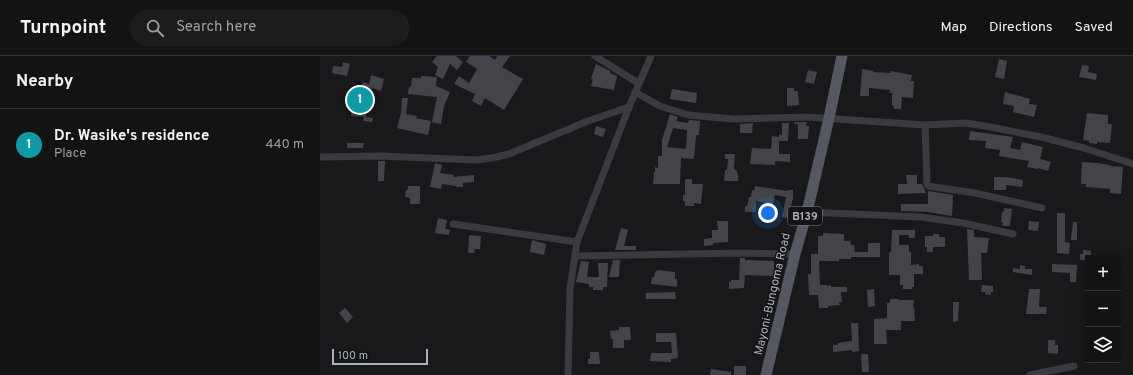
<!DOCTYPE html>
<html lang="en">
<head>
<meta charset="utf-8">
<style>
	body { margin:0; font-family:Overpass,sans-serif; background:#1c1c1d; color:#f1f3f6 }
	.controls { position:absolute; right:12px; bottom:12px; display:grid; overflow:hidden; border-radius:0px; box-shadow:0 4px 16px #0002 }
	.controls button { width:36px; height:36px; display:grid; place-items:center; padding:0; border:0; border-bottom:1px solid #323234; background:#131314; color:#f1f3f6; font:20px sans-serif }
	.scale { position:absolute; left:12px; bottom:10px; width:96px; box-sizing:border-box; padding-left:4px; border:2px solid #aab0bc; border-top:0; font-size:11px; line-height:14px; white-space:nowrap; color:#aab0bc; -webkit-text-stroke:3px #141416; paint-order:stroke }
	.you { position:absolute; left:448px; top:157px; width:14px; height:14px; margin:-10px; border:3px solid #fff; border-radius:50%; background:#1a73e8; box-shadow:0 0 0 6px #1a73e833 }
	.badge { display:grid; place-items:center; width:26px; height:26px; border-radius:50%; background:#ffb62d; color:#fff; font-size:13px; font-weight:700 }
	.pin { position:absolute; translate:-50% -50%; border:2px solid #fff; box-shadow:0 1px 4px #0006 }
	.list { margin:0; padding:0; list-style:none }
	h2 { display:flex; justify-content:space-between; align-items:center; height:52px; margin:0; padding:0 16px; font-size:17px }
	h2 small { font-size:13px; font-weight:400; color:#9d9ea0 }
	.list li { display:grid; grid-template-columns:26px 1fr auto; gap:12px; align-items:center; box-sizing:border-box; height:72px; padding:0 16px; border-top:1px solid #323234 }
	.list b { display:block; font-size:15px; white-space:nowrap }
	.list p { margin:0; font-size:13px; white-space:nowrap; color:#9d9ea0 }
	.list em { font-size:13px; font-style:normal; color:#9d9ea0 }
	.icon { flex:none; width:22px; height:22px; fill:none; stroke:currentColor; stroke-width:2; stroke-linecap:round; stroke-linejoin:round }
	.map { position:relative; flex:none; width:813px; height:319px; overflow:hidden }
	header { display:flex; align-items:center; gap:24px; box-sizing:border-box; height:56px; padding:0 20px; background:#131314; border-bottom:1px solid #323234 }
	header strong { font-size:19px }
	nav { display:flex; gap:22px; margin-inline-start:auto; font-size:14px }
	.search { width:280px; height:36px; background:#1c1c1d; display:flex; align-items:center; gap:10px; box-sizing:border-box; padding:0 14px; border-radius:22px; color:#9d9ea0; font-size:15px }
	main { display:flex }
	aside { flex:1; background:#131314 }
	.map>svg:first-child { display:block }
	.building { fill:#434449; fill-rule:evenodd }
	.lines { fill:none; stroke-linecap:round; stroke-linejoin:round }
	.minor { stroke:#393b41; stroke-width:7 }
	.primary { stroke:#555860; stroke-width:11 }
	.labels { text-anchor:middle; stroke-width:3; stroke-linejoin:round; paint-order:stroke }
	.shield { fill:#141416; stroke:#7d818a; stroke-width:1 }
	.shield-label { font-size:11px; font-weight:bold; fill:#aab0bc }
	.street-label { font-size:12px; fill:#aab0bc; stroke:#141416 }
</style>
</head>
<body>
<header>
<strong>Turnpoint</strong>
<div class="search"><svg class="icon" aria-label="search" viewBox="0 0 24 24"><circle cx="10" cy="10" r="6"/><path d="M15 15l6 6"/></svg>Search here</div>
<nav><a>Map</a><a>Directions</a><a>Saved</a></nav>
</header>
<main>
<aside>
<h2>Nearby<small></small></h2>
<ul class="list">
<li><span class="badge" style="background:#0f9aa8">1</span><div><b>Dr. Wasike's residence</b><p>Place</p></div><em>440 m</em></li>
</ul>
</aside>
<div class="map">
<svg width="813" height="319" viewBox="0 0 813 319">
	<rect width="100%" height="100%" fill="#19191b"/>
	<!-- building -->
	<g class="building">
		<path d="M 117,0 L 136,0 L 143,6 L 137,14 L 130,8 L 123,23 L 115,19 L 118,11 L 112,6 Z"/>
		<path d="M 150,0 L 169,0 L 175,4 L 177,0 L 190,0 L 182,11 L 203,23 L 184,54 L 165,42 L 161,50 L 152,45 L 155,38 L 134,28 L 139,20 L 149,27 L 157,13 L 146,6 Z"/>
		<path d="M 679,3 L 687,5 L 684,23 L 675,21 Z"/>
		<path d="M 23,6 L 30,8 L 27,20 L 12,17 L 13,10 L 22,11 Z"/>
		<path d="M 276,8 L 290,15 L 290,17 L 297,20 L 294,34 L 271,30 L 273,23 L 271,23 Z"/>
		<path d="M 762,9 L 769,10 L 768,16 L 777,18 L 776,24 L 759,21 Z"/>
		<path d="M 542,13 L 553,15 L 553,16 L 571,17 L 571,15 L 592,19 L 591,25 L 594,25 L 593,42 L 582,41 L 581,53 L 574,53 L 574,50 L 572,50 L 572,37 L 569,37 L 570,34 L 549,32 L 549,40 L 540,40 Z"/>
		<path d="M 488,14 L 497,16 L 494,28 L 485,26 Z"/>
		<path d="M 51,19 L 64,23 L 61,35 L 52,32 L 49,51 L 47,51 L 46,61 L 53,62 L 52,66 L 43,65 L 44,61 L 31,60 L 32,49 L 29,48 L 30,38 L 38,39 L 43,26 L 49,28 Z"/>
		<path d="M 101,20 L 117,21 L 116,30 L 130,36 L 124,50 L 121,68 L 112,66 L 117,41 L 88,38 L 89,30 L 91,31 L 92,22 L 101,22 Z"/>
		<path d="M 467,32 L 474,32 L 474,35 L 478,35 L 479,49 L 467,50 Z"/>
		<path d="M 352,33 L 377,37 L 376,47 L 350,43 Z"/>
		<path d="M 685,36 L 710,43 L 709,48 L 717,49 L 714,61 L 693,56 L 694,50 L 683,48 Z"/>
		<path d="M 82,42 L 88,42 L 86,58 L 97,60 L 96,62 L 111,65 L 108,79 L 77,72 L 81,57 Z"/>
		<path d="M 767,57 L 788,59 L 788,68 L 792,68 L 790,87 L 777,86 L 777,88 L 769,87 L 769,85 L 763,84 Z"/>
		<path d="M 350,58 L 358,61 L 356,65 L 368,67 L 369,64 L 380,65 L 379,79 L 376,79 L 374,103 L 361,102 L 360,128 L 333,128 L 334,116 L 335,116 L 335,111 L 338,112 L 338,100 L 342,100 L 342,84 ZM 353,72 L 367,74 L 366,93 L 347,91 Z"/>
		<path d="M 475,66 L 487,66 L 486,70 L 489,70 L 488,83 L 478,83 L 478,68 L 474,68 Z"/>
		<path d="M 433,67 L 432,77 L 420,77 L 420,68 Z"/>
		<path d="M 462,67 L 469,67 L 468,85 L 459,85 L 459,98 L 470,98 L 470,106 L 455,105 L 455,109 L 430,108 L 432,92 L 451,93 L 452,80 L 459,81 L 459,78 L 462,79 Z"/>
		<path d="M 276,70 L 286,73 L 283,81 L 274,78 Z"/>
		<path d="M 650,75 L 693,81 L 690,92 L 700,94 L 702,86 L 723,91 L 720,103 L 731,106 L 728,115 L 718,112 L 718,113 L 707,111 L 709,105 L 679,100 L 680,94 L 665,92 L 666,85 L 649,84 Z"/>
		<path d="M 27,87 L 44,87 L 43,92 L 27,92 Z"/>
		<path d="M 405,98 L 415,98 L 414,113 L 415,114 L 417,115 L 417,118 L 418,118 L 418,125 L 404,125 L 405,114 L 407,114 L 408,103 L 405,103 Z"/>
		<path d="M 58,105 L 65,105 L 64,125 L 58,125 Z"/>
		<path d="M 762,106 L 777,107 L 790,109 L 789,110 L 803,111 L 801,138 L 790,137 L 790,133 L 766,131 L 766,128 L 761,128 Z"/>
		<path d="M 115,107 L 122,109 L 120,117 L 134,119 L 133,121 L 154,119 L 154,126 L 143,127 L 143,131 L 136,131 L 136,130 L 122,128 L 121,133 L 110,131 Z"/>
		<path d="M 586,119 L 597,119 L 597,128 L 602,128 L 606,137 L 578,138 L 578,128 L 587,128 Z"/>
		<path d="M 674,121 L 686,121 L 703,124 L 702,131 L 686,129 L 686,134 L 674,134 Z"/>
		<path d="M 365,123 L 372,123 L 372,128 L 383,128 L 381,148 L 374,147 L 374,150 L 365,150 L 365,145 L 363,145 L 363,139 L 365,139 Z"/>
		<path d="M 88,130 L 100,130 L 100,148 L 90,148 L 90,142 L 85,141 L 86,134 L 88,134 Z"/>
		<path d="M 435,130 L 467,135 L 467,134 L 473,134 L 473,142 L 468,162 L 462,161 L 466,141 L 455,139 L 452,152 L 445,151 L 446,147 L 436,145 L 436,156 L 425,156 L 425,150 L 427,150 L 429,141 L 431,141 L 432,134 L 434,135 Z"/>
		<path d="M 608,135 L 633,139 L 632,160 L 608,156 L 581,155 L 581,148 L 608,148 Z"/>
		<path d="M 684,152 L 692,153 L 690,170 L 682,170 L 683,166 L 681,166 L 682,155 L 684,156 Z"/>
		<path d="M 737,157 L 745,157 L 745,186 L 750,187 L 749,198 L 737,197 Z"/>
		<path d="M 118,162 L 127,164 L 125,173 L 130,174 L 129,179 L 115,177 Z"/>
		<path d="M 397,165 L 408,165 L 408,186 L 393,187 L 393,189 L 384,190 L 384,183 L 392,182 L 392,174 L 398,174 Z"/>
		<path d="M 709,165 L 719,166 L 718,175 L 708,174 Z"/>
		<path d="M 753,166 L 757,166 L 757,184 L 751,184 Z"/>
		<path d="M 301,172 L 308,174 L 304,190 L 316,190 L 316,194 L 295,194 Z"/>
		<path d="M 647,173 L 654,174 L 654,181 L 669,182 L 667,197 L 661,197 L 662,224 L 649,224 Z"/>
		<path d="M 572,174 L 595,174 L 595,182 L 589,182 L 589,179 L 579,179 L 579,189 L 589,189 L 589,196 L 591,196 L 591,209 L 599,208 L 599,210 L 603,210 L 603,218 L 594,218 L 594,231 L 592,231 L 592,233 L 583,233 L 583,229 L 580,229 L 580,219 L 569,219 L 569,196 L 571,196 Z"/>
		<path d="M 503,177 L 524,178 L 524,185 L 530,185 L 531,189 L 534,189 L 535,196 L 548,196 L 548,187 L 560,187 L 560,201 L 531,201 L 531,203 L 519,203 L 519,205 L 499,205 L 500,229 L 507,229 L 507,230 L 511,229 L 511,231 L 527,231 L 527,236 L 521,236 L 522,246 L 519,246 L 520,249 L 508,250 L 508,252 L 499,252 L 498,239 L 489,239 L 488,218 L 491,218 L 491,198 L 498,198 L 498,180 L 503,180 Z"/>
		<path d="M 613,178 L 619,178 L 619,181 L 625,181 L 625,191 L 613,191 L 613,196 L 607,196 L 607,191 L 605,191 L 605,180 L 613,180 Z"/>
		<path d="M 149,179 L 161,180 L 160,193 L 155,193 L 154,197 L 148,197 Z"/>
		<path d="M 212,184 L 226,188 L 224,199 L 210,196 Z"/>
		<path d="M 763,194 L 771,195 L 771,202 L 768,202 L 768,204 L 760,204 L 760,198 L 763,198 Z"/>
		<path d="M 420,202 L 425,202 L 425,204 L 454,205 L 454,220 L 425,219 L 424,232 L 409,233 L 409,226 L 411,226 L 411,224 L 419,224 Z"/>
		<path d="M 293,204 L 300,204 L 299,221 L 289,221 Z"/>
		<path d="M 261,205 L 269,206 L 267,221 L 279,221 L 278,207 L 288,207 L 287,231 L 283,231 L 283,234 L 273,234 L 273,231 L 269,231 L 269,228 L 256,226 Z"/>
		<path d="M 732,208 L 757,209 L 756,226 L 750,226 L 750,217 L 732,216 Z"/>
		<path d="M 700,209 L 705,210 L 705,213 L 712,213 L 712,219 L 693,216 L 693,212 L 700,213 Z"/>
		<path d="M 337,214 L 355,216 L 355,223 L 357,223 L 357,231 L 331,228 L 332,221 L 334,221 L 335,216 L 336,216 Z"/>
		<path d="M 662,229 L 673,230 L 673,236 L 671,236 L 671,239 L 665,238 L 665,236 L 661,236 Z"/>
		<path d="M 554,233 L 555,250 L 548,251 L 547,234 Z"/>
		<path d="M 709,233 L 720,233 L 719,251 L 727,251 L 726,258 L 706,258 Z"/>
		<path d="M 355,236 L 356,243 L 326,243 L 326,237 Z"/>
		<path d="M 570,243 L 579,243 L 579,244 L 594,244 L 593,251 L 594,251 L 595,265 L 581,265 L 581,274 L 566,274 L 567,288 L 554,288 L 554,263 L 567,262 L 567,247 L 570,247 Z"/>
		<path d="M 633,246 L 639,246 L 638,265 L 633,266 Z"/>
		<path d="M 25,252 L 33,261 L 27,267 L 19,257 Z"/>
		<path d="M 531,267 L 538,267 L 539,295 L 532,296 L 532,294 L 513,296 L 513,289 L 518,289 L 518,287 L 532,285 Z"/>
		<path d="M 299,271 L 310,271 L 311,284 L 304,284 L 304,292 L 293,292 L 293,283 L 291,283 L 290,275 L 299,274 Z"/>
		<path d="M 336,277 L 356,277 L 358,302 L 351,303 L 351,306 L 330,305 L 331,297 L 352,297 L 351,286 L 336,286 Z"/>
		<path d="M 728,284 L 735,284 L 735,289 L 738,289 L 738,298 L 728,297 Z"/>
		<path d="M 270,296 L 279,296 L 280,308 L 268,308 L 268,303 L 270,303 Z"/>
		<path d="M 541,298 L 548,298 L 549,316 L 542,316 Z"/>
		<rect x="414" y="310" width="12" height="9"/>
		<path d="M 391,313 L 411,316 L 411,319 L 390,319 Z"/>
	</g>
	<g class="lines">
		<!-- minor -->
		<g class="minor">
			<path d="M 275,0 L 318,27"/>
			<path d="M 315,36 L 340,50 L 368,59 L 413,63 L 487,61 L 605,69 L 646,67 L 665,70 L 721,81 L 764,92 L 813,108"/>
			<path d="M 605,69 L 607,128 L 608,130 L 655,137 L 722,152"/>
			<path d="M 0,101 L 60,100 L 156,104 L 172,102 L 189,98 L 268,65 L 309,51"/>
			<path d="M 487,156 L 601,161 L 643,167 L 693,178"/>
			<path d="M 133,168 L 257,186"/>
			<path d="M 255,200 L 421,197 L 475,198"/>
			<path d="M 248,319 L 250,233 L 257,186 L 309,51 L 331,0"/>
			<path d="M 710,319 L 754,310"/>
		</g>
		<!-- primary -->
		<path class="primary" d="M 446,319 L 475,198 L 487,156 L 509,62 L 522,0"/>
	</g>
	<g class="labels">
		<!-- shield labels -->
		<rect class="shield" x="468" y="151" width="34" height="18" rx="3"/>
		<g class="shield-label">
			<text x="485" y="164">B139</text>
		</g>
		<!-- street labels -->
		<g class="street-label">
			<text transform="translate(452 238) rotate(-77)" y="4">Mayoni-Bungoma Road</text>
		</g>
	</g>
</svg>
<div class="controls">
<button>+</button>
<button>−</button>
<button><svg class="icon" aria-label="layers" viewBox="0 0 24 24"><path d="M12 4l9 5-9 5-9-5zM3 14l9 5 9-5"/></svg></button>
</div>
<div class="scale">100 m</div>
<div class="you"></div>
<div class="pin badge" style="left:40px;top:44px;background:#0f9aa8">1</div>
</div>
</main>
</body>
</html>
